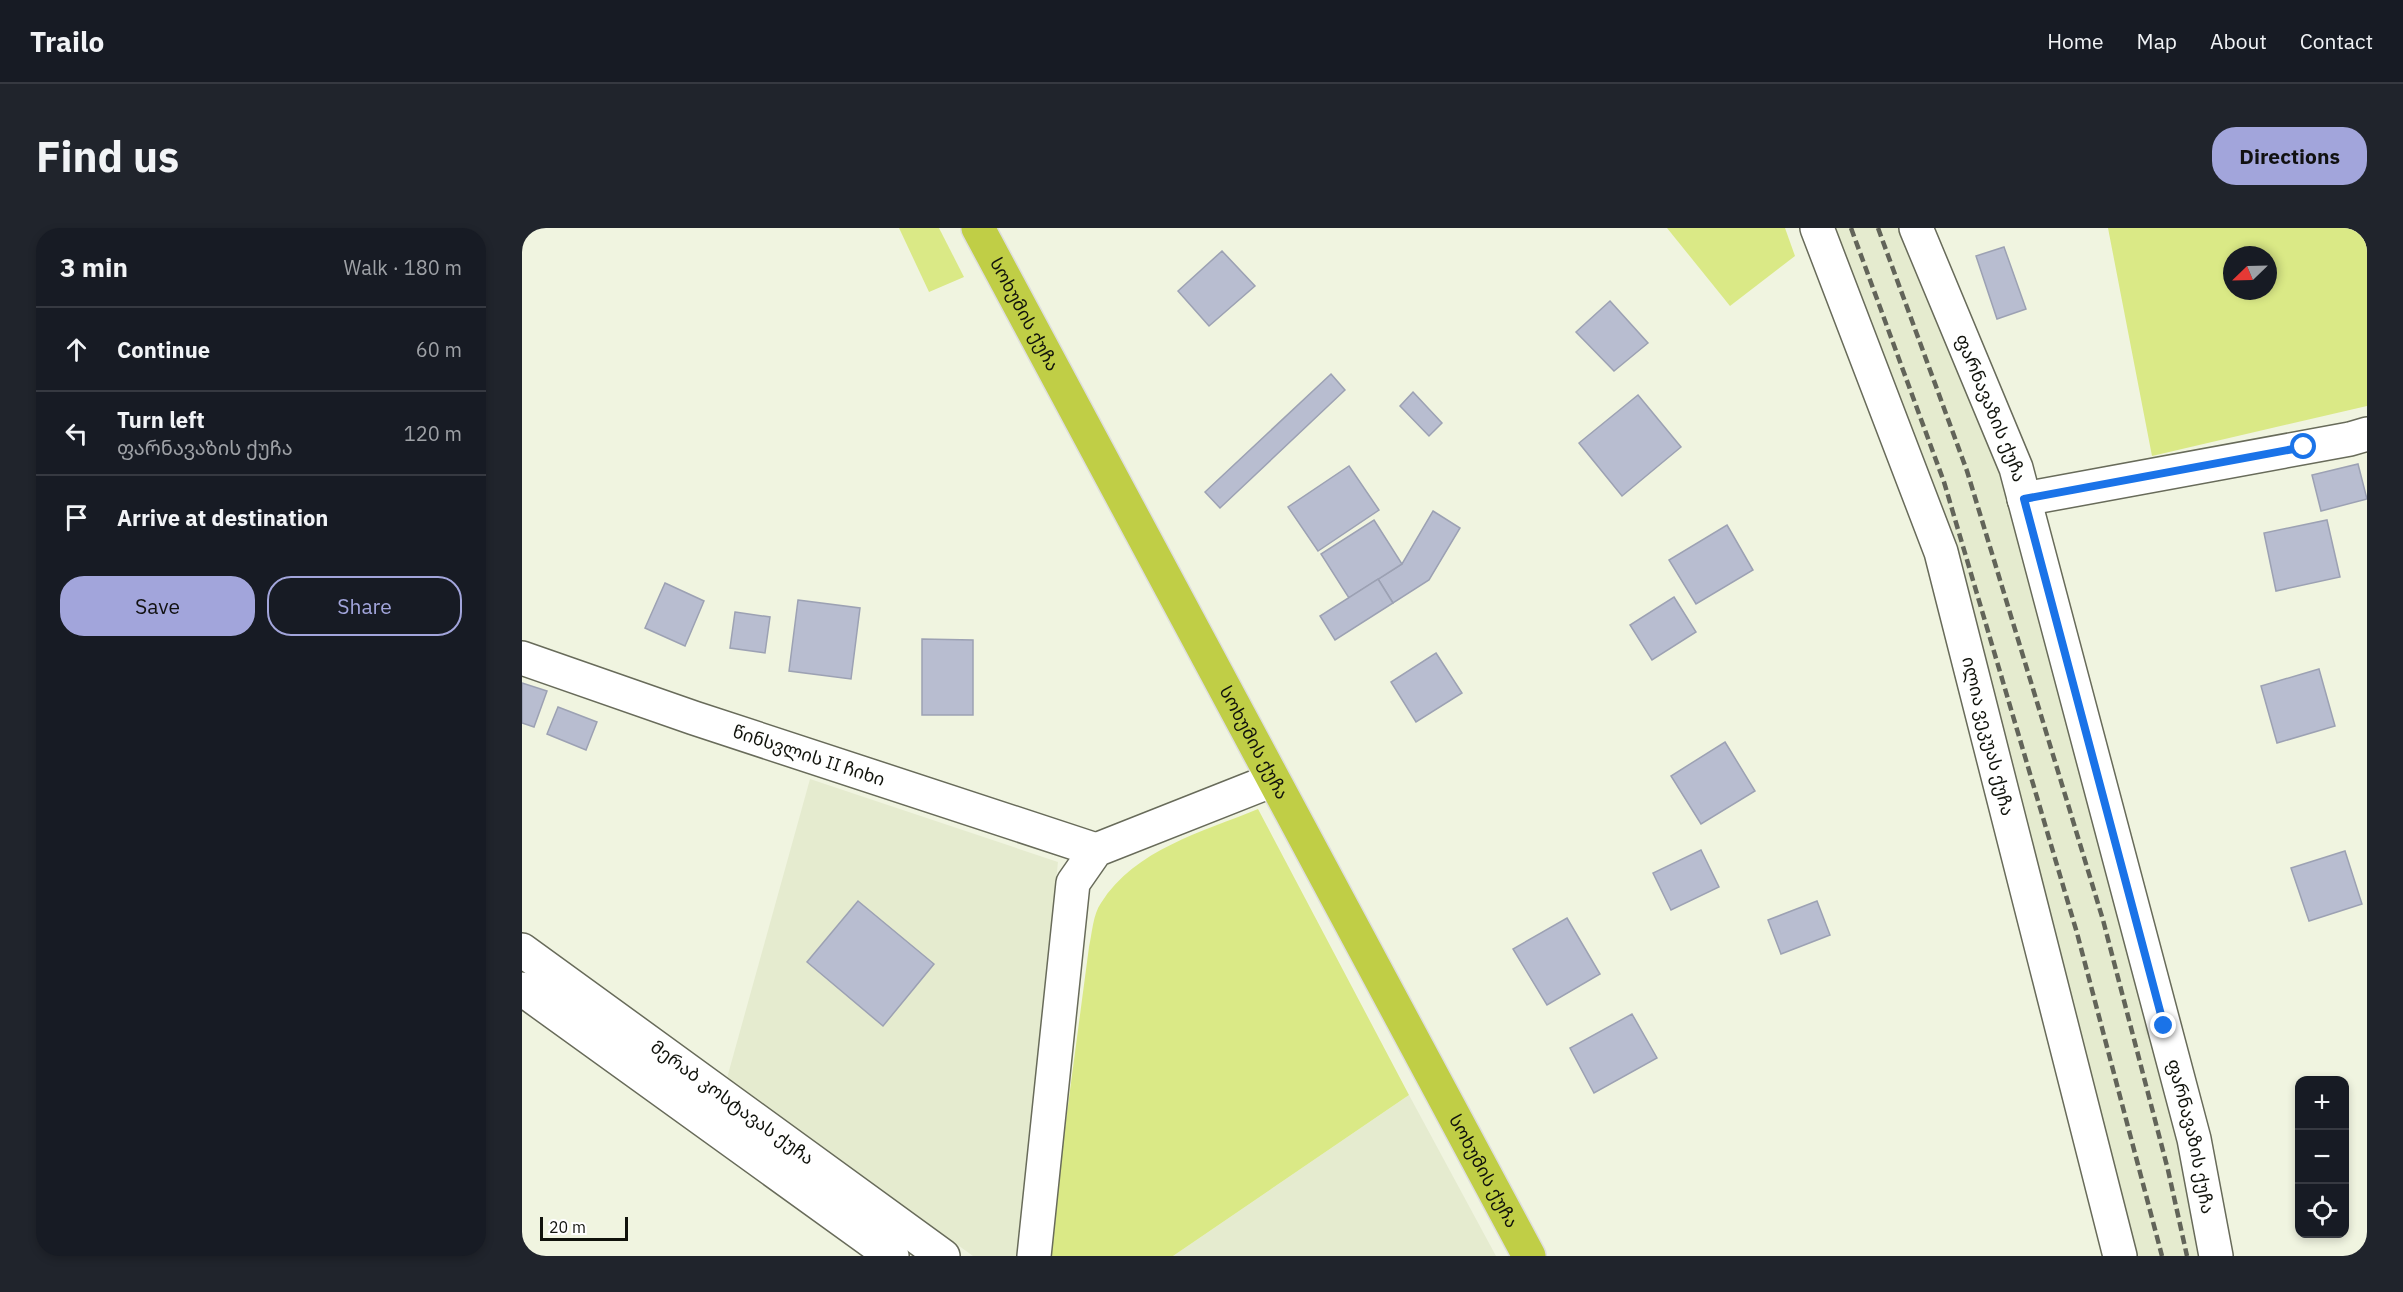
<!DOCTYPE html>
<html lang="en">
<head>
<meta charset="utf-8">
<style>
	body { margin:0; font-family:"IBM Plex Sans","Noto Sans Georgian",sans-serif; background:#20242c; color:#f1f3f6 }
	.controls { position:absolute; right:18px; bottom:18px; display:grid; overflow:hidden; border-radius:12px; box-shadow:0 3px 9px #0003 }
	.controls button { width:54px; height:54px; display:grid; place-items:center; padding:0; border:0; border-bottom:2px solid #363941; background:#171b24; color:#f1f3f6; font:30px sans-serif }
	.compass { position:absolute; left:1701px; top:18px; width:54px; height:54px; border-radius:50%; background:#171b24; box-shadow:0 3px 9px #0003; rotate:247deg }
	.scale { position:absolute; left:18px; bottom:15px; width:88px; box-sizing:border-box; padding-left:6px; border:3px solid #11130c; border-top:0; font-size:16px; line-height:21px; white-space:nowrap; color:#11130c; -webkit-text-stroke:4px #fff; paint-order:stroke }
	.stop { position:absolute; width:18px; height:18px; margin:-14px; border:4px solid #1a73e8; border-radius:50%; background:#fff }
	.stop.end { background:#1a73e8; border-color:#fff; box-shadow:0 2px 6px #0008 }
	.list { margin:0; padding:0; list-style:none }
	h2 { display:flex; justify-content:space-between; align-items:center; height:78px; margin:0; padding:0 24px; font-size:26px }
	h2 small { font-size:20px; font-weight:400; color:#9ea1a6 }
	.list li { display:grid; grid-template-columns:39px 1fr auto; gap:18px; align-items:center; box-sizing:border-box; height:84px; padding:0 24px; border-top:2px solid #363941 }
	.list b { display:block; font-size:22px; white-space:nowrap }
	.list p { margin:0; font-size:20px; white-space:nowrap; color:#9ea1a6 }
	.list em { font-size:20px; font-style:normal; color:#9ea1a6 }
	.actions { display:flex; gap:12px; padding:18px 24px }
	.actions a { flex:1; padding:14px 0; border:2px solid #a2a5db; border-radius:24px; text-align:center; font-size:21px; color:#a2a5db }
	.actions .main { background:#a2a5db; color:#111 }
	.icon { flex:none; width:33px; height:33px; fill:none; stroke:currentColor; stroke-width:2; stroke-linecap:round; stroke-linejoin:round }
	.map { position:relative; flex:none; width:1845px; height:1028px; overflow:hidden; border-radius:24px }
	header { display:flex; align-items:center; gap:36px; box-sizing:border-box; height:84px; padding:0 30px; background:#171b24; border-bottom:2px solid #363941 }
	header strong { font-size:28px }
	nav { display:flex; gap:33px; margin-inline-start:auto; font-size:21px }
	.intro { display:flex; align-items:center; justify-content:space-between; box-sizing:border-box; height:144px; padding:0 36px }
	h1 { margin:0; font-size:42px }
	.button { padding:15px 27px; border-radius:24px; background:#a2a5db; color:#111; font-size:21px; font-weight:700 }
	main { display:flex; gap:36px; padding:0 36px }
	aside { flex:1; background:#171b24; border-radius:24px; box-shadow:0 3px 9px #0003 }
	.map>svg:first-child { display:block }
	.built { fill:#e5ebcf }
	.green { fill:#dae986; fill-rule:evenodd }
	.building { fill:#b8bdd0; stroke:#9ca1b3; stroke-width:1.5 }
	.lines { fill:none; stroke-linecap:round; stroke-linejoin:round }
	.minor-casing { stroke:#686b5a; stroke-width:36 }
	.secondary-casing { stroke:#686b5a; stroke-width:36 }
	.trunk-casing { stroke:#dededd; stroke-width:36 }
	.minor { stroke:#fff; stroke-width:33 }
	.secondary { stroke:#fff; stroke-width:33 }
	.trunk { stroke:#c0ce46; stroke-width:33 }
	.rail { stroke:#626459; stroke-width:4.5; stroke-dasharray:9 4.5; stroke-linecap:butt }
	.route { stroke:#1a73e8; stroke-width:8 }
	.labels { text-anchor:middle; stroke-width:5; stroke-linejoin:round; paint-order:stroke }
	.street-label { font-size:18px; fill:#11130c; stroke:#fff }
</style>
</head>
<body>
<header>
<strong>Trailo</strong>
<nav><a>Home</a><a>Map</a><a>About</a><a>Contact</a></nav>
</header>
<div class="intro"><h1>Find us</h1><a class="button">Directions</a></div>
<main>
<aside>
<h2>3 min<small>Walk · 180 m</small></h2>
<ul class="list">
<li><svg class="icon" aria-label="ahead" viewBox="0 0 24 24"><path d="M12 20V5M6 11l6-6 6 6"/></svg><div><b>Continue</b></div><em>60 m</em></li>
<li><svg class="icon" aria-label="left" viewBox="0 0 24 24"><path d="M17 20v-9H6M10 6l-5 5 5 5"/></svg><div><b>Turn left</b><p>ფარნავაზის ქუჩა</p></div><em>120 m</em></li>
<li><svg class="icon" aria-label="arrive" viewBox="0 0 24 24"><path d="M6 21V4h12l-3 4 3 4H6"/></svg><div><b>Arrive at destination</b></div></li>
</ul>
<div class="actions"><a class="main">Save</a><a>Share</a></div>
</aside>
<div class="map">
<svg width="1845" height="1028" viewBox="0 0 1845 1028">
	<rect width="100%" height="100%" fill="#f0f4e0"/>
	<!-- built -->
	<g class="built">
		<path d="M 1306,0 L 1380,0 L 1470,214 L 1655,903 L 1680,1028 L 1608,1028 L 1576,886 Z"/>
		<path d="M 288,551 L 536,634 L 495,1028 L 451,1028 L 205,850 Z"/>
		<path d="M 887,867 L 974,1028 L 651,1028 Z"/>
	</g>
	<!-- green -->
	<g class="green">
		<path d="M 377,0 L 417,0 L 442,49 L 407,64 Z"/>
		<path d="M 1145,0 L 1263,0 L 1273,28 L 1208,78 Z"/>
		<path d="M 1586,0 L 1845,0 L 1845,178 L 1630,228 ZM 1710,27 L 1746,27 L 1746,63 L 1710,63 Z"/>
		<path d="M 736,581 L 887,867 L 651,1028 L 526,1028 L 567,719 C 570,706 571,686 579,675 C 613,621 681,604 736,581 Z"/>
	</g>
	<!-- building -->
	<g class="building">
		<path d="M 1482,19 L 1504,81 L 1475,91 L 1454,28 Z"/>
		<path d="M 700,23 L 733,58 L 687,98 L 656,63 Z"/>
		<path d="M 1088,73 L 1126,115 L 1092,143 L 1054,104 Z"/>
		<path d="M 809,146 L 823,162 L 698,280 L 683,264 Z"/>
		<path d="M 891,164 L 920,195 L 907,208 L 878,178 Z"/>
		<path d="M 1116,167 L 1159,219 L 1100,268 L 1057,215 Z"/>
		<path d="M 1836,236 L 1845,271 L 1799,283 L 1790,247 Z"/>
		<path d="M 827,238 L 857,282 L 796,323 L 766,279 Z"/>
		<path d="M 911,283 L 938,300 L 907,352 L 871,375 L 856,351 L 880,336 Z"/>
		<path d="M 852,292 L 880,336 L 827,370 L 799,326 Z"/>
		<path d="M 1805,292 L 1818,349 L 1754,363 L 1742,305 Z"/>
		<path d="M 1205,297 L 1231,342 L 1174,376 L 1147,332 Z"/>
		<path d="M 856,351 L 871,375 L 813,412 L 798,388 Z"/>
		<path d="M 143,355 L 182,373 L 163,418 L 123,400 Z"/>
		<path d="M 1152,369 L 1174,404 L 1130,432 L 1108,397 Z"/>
		<path d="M 276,372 L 338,380 L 329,451 L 267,443 Z"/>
		<path d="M 213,384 L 248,389 L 243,425 L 208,420 Z"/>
		<path d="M 400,411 L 451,412 L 451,487 L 400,487 Z"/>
		<path d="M 914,425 L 940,465 L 894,494 L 869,454 Z"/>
		<path d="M 1797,441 L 1813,498 L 1755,515 L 1739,458 Z"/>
		<path d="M 0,455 L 25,463 L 12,499 L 0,495 Z"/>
		<path d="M 36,479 L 75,494 L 64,522 L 25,506 Z"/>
		<path d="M 1203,514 L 1233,563 L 1179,596 L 1149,548 Z"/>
		<path d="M 1179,622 L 1197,659 L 1149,682 L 1131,645 Z"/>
		<path d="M 1823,623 L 1840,676 L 1787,693 L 1769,640 Z"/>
		<path d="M 336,673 L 412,736 L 361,798 L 285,734 Z"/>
		<path d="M 1295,673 L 1308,707 L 1259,726 L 1246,692 Z"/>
		<path d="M 1045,690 L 1078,746 L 1025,777 L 991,721 Z"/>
		<path d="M 1110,786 L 1135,830 L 1072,865 L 1048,820 Z"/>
	</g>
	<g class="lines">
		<defs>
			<g id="minor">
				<path id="s1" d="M 1295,0 L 1419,324 L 1598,1028"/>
				<path id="s2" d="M 1394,0 L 1494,240 L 1672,911 L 1694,1028"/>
				<path d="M 1502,271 L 1828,211 L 1845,206"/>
				<path id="s3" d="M 0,430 L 172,490 L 574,622"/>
				<path d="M 512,1028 L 551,655 L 574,622 L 751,552"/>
			</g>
			<g id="secondary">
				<path id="s4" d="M 0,722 L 421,1028"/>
				<path d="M 0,761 L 370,1028"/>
			</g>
			<g id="trunk">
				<path id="s5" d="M 456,0 L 1007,1028"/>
			</g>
		</defs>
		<!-- minor casing -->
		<use href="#minor" class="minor-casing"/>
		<!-- secondary casing -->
		<use href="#secondary" class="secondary-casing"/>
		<!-- trunk casing -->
		<use href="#trunk" class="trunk-casing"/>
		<!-- minor -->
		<use href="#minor" class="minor"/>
		<!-- secondary -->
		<use href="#secondary" class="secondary"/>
		<!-- trunk -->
		<use href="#trunk" class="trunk"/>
		<!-- rail -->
		<g class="rail">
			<path d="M 1329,0 L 1422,254 L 1555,705 L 1640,1028"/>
			<path d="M 1356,0 L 1445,243 L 1581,692 L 1646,942 L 1665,1028"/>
		</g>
	</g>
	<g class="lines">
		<!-- route -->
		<path class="route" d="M 1642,798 L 1502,271 L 1782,219"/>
	</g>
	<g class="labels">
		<!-- street labels -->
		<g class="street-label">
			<text dy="6" stroke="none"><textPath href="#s5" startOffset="98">სოხუმის ქუჩა</textPath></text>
			<text dy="6" stroke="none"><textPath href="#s2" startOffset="195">ფარნავაზის ქუჩა</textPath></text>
			<text dy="6" stroke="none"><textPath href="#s1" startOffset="537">ილია ვეკუას ქუჩა</textPath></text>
			<text dy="6" stroke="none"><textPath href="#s5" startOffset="584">სოხუმის ქუჩა</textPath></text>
			<text dy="6" stroke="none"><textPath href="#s3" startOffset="303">წინსვლის II ჩიხი</textPath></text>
			<text dy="6" stroke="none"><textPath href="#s4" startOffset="260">მერაბ კოსტავას ქუჩა</textPath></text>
			<text dy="6" stroke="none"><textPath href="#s2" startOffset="951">ფარნავაზის ქუჩა</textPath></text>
			<text dy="6" stroke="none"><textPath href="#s5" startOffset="1070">სოხუმის ქუჩა</textPath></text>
		</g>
	</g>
</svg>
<div class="controls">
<button>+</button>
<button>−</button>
<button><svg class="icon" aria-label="locate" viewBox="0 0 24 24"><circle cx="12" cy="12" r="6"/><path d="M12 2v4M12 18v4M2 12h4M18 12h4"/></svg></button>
</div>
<svg class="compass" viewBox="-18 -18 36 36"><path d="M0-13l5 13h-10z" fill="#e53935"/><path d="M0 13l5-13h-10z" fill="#9ea1a6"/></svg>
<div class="scale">20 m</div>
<div class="stop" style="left:1782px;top:219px"></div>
<div class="stop end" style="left:1642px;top:798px"></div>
</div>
</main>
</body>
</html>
